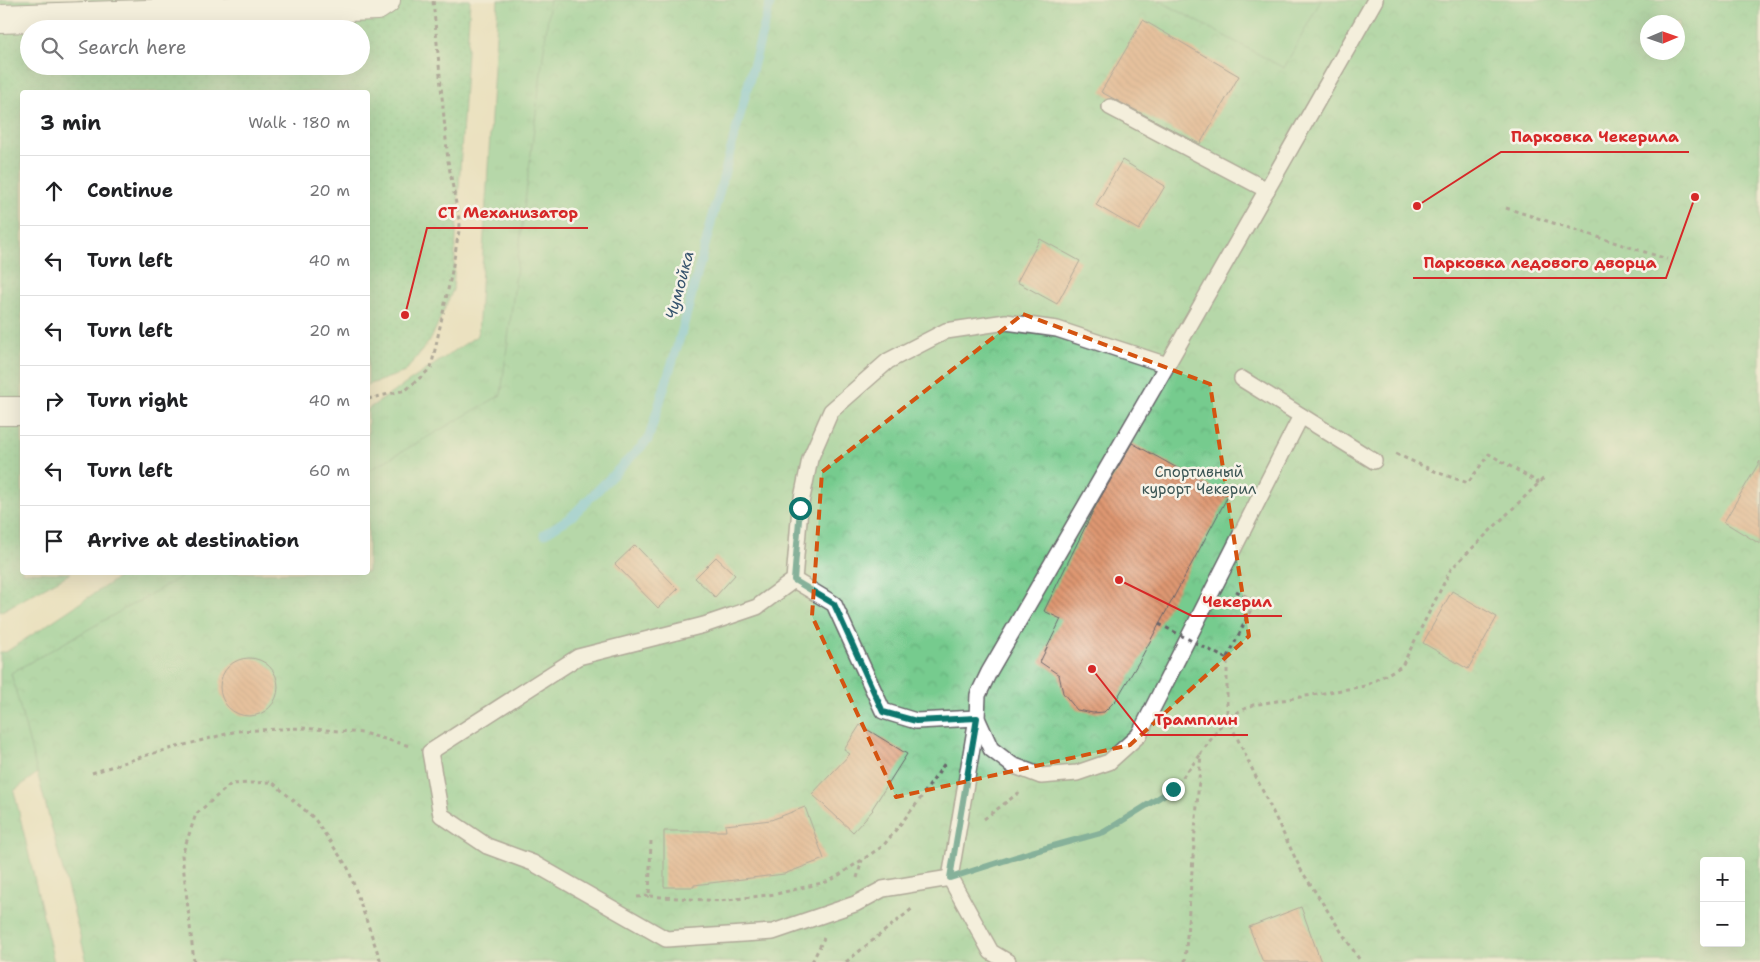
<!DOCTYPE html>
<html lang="en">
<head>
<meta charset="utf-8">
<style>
	body { margin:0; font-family:"Shantell Sans",sans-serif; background:#f6f6f6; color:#202124 }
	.controls { position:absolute; right:15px; bottom:15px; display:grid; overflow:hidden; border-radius:5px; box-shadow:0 5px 20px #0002 }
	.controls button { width:45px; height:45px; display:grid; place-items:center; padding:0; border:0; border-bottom:1px solid #e0e0e0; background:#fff; color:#202124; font:25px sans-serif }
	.compass { position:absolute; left:1640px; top:15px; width:45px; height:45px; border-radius:50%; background:#fff; box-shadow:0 5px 20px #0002; rotate:88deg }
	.stop { position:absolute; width:15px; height:15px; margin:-11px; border:4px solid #0f766e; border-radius:50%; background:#fff }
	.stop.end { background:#0f766e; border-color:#fff; box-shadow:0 1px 5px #0008 }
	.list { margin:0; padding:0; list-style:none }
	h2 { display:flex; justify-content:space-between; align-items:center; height:65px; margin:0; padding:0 20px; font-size:21px }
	h2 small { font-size:16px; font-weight:400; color:#757577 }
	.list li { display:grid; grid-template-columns:32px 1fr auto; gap:15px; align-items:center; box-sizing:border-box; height:70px; padding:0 20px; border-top:1px solid #e0e0e0 }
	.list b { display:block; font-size:19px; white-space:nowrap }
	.list em { font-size:16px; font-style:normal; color:#757577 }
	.icon { flex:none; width:28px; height:28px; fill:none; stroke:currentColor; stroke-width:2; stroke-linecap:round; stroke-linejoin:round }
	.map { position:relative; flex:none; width:1760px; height:962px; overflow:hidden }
	.search { position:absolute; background:#fff; box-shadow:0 5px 20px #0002; left:20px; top:20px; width:350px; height:55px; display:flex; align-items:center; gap:12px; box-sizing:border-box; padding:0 18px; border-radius:28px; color:#757577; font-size:19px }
	.panel { position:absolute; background:#fff; box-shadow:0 5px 20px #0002; left:20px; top:90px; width:350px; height:485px; border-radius:5px }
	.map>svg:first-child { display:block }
	.grass { fill:url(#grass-tufts); stroke:#4c7664 }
	.park { fill:url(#park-crowns); stroke:#4c7664; fill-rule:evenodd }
	.garden { fill:url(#garden-dots); stroke:#4c7664; fill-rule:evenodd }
	.pitch { fill:#76cb8e; stroke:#4c7664 }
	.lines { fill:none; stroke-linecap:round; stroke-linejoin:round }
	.stream { stroke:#63c4e2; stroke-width:9 }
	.building { fill:url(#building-back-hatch) }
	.service-casing { stroke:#68656a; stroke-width:18 }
	.minor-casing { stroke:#68656a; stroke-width:30 }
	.path { stroke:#68656a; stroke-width:3; stroke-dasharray:4 4; stroke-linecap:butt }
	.service { stroke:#fff; stroke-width:15 }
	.minor { stroke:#fff; stroke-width:28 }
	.path-bridge { stroke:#68656a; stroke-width:3; stroke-dasharray:4 4; stroke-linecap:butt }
	.route { stroke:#0f766e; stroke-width:6 }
	.marked { fill:none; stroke:#d45411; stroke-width:4; stroke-dasharray:10 6; stroke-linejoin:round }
	.labels { text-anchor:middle; stroke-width:5; stroke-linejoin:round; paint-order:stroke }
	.park-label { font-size:15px; fill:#3b5554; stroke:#f7f3e8 }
	.water-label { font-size:16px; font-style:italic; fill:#36536d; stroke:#f7f3e8 }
	.leader { fill:none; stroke:#d62828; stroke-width:2 }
	.callout-dot { fill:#d62828; stroke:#f7f3e8; stroke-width:2 }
	.callout-label { font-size:16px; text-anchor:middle; font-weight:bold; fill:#d62828; stroke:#f7f3e8; stroke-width:5; stroke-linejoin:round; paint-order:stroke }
</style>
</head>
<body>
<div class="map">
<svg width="1760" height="962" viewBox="0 0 1760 962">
	<defs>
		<pattern id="grass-tufts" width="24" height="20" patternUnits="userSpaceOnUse" patternTransform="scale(1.25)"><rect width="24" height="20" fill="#76cb8e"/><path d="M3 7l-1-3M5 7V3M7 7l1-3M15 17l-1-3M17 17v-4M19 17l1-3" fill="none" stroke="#66ae7b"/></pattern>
		<pattern id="park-crowns" width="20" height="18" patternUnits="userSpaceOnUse" patternTransform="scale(1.25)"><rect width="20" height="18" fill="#76cb8e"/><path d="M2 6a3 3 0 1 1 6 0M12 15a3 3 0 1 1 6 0" fill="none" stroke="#66ae7b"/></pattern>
		<pattern id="garden-dots" width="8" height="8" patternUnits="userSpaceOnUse" patternTransform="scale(1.25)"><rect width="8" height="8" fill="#76cb8e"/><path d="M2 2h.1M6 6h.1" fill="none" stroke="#66ae7b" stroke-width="1.8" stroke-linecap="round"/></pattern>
		<pattern id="building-back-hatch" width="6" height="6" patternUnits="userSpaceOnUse" patternTransform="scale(1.25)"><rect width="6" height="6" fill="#df9872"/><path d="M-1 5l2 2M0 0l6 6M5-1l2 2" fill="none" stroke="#b47c5f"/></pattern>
	</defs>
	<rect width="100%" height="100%" fill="#f7f3e8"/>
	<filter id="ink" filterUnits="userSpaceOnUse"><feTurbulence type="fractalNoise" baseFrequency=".02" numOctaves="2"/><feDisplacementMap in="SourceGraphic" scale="10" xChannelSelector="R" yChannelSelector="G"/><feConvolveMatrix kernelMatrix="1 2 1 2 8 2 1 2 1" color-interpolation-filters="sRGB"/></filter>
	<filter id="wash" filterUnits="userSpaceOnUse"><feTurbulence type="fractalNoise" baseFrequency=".0096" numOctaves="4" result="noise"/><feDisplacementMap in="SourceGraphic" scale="20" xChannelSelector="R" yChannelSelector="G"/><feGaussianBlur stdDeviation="1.12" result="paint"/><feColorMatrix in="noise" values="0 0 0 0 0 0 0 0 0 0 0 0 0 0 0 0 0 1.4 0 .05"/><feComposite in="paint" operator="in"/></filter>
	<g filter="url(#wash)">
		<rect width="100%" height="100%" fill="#ebe1c0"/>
		<!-- grass -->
		<g class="grass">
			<path d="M 498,0 L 708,0 L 589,342 L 368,516 L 368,409 L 478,335 Z"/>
			<path d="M 125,573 L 295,573 L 14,791 L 54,962 L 0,962 L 0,652 L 6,652 Z"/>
		</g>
		<!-- park -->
		<path class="park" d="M 550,0 L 1760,0 L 1760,962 L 87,962 L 11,673 L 188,573 L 368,572 L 368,471 L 501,395 ZM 1648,22 L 1678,22 L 1678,52 L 1648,52 ZM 1704,861 L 1741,861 L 1741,943 L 1704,943 Z"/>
		<!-- garden -->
		<path class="garden" d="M 0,0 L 470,0 L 453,290 L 431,339 L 405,372 L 368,385 L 368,92 L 22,92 L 22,572 L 71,573 L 0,612 ZM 29,29 L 361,29 L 361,66 L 29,66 Z"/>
		<!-- pitch -->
		<path class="pitch" d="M 1158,0 L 1321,0 L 1284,68 Z"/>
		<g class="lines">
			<!-- stream -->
			<path class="stream" d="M 544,534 L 571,517 L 648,440 L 682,331 L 771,0"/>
		</g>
		<g id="blocks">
			<!-- building -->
			<g class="building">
				<path d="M 1143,20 L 1239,76 L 1200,144 L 1101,92 Z"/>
				<path d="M 1122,160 L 1165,186 L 1139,230 L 1096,205 Z"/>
				<path d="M 1040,239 L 1080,261 L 1057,304 L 1017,282 Z"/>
				<path d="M 1132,443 L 1228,496 L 1140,660 L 1116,700 L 1104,712 L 1093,713 L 1077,710 L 1063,693 L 1059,675 L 1040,662 L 1061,619 L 1044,611 L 1094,509 Z"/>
				<path d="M 1760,461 L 1760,544 L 1724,522 Z"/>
				<path d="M 635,545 L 678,589 L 658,608 L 615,564 Z"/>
				<path d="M 716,557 L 735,575 L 715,597 L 695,578 Z"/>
				<path d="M 1452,591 L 1497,617 L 1468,669 L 1423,643 Z"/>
				<circle cx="249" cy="687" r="29"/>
				<path d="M 860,725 L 907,754 L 872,809 L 873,810 L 853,832 L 812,794 L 850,754 L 844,750 Z"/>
				<path d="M 805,807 L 824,859 L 784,874 L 694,885 L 694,887 L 664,887 L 664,831 L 726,831 L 725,825 L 771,820 Z"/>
				<path d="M 1301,907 L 1321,962 L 1263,962 L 1249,927 Z"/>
			</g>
		</g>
	</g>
	<g filter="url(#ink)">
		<use href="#blocks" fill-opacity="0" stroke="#68656a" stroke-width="1"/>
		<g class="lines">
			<defs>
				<g id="service">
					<path d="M 1110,107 L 1267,190"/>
					<path d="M 1242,379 L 1374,461"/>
					<path d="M 1301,416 L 1139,735 L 1109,762 L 1077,773 L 1041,776 L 1012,765 L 991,749 L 977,718 L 978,695 L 989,672 L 1167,365 L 1375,0"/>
					<path d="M 794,580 L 834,604 L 883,711 L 916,721 L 977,718 L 950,878 L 991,952 L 1008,962"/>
					<path d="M 950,878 L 883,889 L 855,904 L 773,932 L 666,939 L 533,863 L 487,846 L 441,815 L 430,752 L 578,657 L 704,625 L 757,607 L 794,580 L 800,508 L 810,459 L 831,411 L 888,361 L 946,331 L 1006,322 L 1057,329 L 1167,365"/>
				</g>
				<g id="minor">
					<path d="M 0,19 L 377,6 L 386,0"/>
					<path d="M 0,411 L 22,411"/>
				</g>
			</defs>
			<!-- service casing -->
			<use href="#service" class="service-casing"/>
			<!-- minor casing -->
			<use href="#minor" class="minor-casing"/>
			<!-- path -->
			<g class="path">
				<path d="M 1506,208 L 1667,259"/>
				<path d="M 368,399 L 406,390 L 431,368 L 451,276 L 460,225 L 448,161 L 433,0"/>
				<path d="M 1396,454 L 1439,473 L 1468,483 L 1489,454 L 1539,483"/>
				<path d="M 1236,591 L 1255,601 L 1227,659 L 1227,717 L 1301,870 L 1361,962"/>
				<path d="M 92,773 L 147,755 L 237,731 L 302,728 L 363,733 L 410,746"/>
				<path d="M 984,819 L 1021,791"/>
				<path d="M 651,841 L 649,896 L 720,901 L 776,894 L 830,881 L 883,846 L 918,802 L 945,763"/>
				<path d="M 974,870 L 1104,832 L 1173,789 L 1201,754"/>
				<path d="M 857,878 L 862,860"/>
				<path d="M 637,897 L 649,896"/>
				<path d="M 194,962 L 182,855 L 196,814 L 231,784 L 272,782 L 314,818 L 348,868 L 381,962"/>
				<path d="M 812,962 L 824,938"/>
				<path d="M 846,962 L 913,908"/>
				<path d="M 1185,962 L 1201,753 L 1227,717 L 1253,705 L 1365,686 L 1402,666 L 1451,569 L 1545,477"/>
			</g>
			<!-- service -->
			<use href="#service" class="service"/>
			<!-- minor -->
			<use href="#minor" class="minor"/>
			<!-- path-bridge -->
			<path class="path-bridge" d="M 1159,624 L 1227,659"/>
		</g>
	</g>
	<g class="lines" filter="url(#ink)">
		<!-- route -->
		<path class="route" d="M 800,508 L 794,580 L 834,604 L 883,712 L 916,721 L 977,718 L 950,878 L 1028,853 L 1104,832 L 1173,789"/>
	</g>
	<!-- marked area -->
	<path d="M0 0H1760V962H0ZM 1023,314 L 1210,384 L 1249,636 L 1130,745 L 896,797 L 812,616 L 822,472 Z" fill="#ebe1c0" fill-opacity=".55" fill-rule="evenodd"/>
	<path class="marked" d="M 1023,314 L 1210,384 L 1249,636 L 1130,745 L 896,797 L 812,616 L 822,472 Z"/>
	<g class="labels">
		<!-- park labels -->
		<g class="park-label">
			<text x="1199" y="477">Спортивный<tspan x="1199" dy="17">курорт Чекерил</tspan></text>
		</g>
		<!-- water labels -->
		<g class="water-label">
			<text transform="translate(679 285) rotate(-75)" y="6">Чумойка</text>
		</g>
	</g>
	<!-- callouts -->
	<path class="leader" d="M1417 206L1501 152H1689M405 315L427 228H588M1695 197L1666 278H1413M1119 580L1192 616H1282M1092 669L1144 735H1248"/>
	<g class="callout-dot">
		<circle cx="1417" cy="206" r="5"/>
		<circle cx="405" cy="315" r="5"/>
		<circle cx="1695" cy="197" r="5"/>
		<circle cx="1119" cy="580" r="5"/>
		<circle cx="1092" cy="669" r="5"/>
	</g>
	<g class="callout-label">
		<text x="1595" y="142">Парковка Чекерила</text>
		<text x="508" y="218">СТ Механизатор</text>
		<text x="1540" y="268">Парковка ледового дворца</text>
		<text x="1237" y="607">Чекерил</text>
		<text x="1196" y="725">Трамплин</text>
	</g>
</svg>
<div class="controls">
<button>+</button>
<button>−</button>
</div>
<svg class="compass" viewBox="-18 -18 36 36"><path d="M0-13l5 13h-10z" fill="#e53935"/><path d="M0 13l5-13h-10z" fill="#757577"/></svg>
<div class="stop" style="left:800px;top:508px"></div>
<div class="stop end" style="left:1173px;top:789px"></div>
<div class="search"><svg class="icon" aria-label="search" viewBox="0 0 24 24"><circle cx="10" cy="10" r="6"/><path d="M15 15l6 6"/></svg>Search here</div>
<section class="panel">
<h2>3 min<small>Walk · 180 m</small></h2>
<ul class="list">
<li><svg class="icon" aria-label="ahead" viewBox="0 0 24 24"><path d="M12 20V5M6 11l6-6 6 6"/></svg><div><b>Continue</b></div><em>20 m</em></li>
<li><svg class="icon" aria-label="left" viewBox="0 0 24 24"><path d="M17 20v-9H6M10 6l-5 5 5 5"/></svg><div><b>Turn left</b></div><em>40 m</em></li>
<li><svg class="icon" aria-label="left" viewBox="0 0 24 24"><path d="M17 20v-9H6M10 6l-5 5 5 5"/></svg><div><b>Turn left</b></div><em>20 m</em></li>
<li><svg class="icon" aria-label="right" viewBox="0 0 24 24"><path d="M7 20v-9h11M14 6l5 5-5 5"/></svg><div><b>Turn right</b></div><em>40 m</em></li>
<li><svg class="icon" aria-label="left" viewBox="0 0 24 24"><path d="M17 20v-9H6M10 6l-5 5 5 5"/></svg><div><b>Turn left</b></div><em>60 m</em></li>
<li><svg class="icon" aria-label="arrive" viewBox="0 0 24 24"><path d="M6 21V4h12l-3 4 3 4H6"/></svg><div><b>Arrive at destination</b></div></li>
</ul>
</section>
</div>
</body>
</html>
